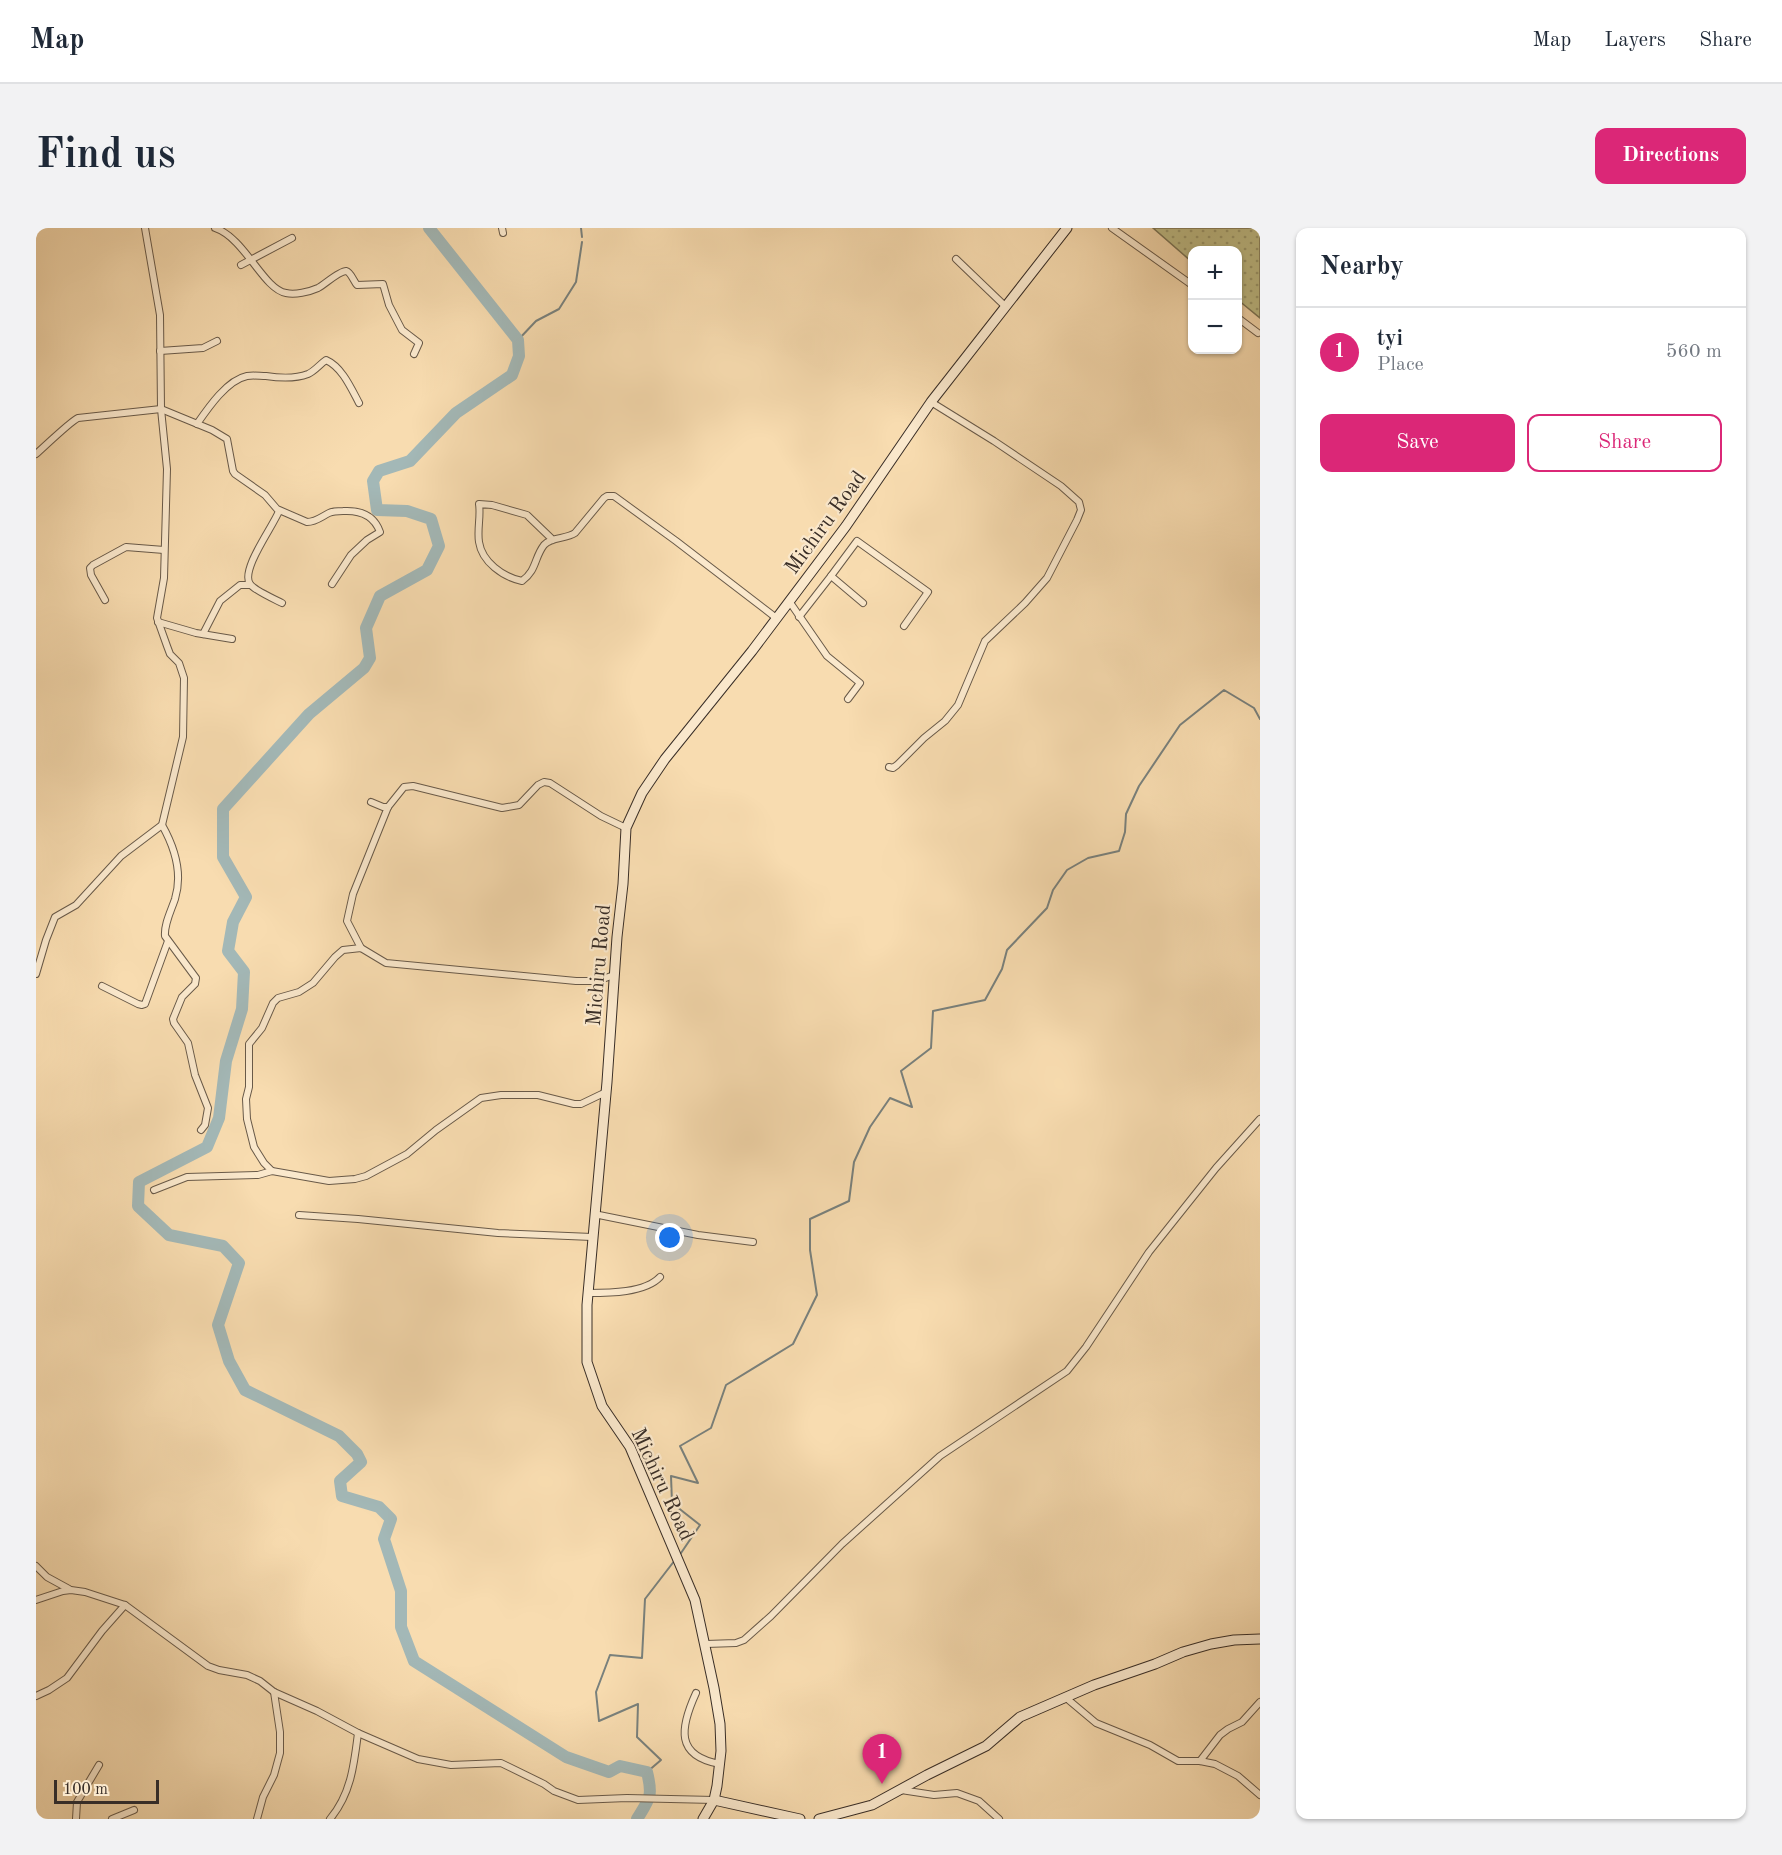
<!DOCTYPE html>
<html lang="en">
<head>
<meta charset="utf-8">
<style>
	body { margin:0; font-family:"Old Standard TT",serif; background:#f2f2f3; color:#1f2937 }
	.controls { position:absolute; right:18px; top:18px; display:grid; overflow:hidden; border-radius:12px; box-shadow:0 2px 4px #0004 }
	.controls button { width:54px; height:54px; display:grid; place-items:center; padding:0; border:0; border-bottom:2px solid #e0e1e3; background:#fff; color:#1f2937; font:30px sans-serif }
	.scale { position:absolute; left:18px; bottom:15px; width:105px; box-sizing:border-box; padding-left:6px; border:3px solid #392e27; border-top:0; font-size:16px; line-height:21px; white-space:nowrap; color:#392e27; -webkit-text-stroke:4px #fae8cc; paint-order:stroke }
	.you { position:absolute; left:634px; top:1010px; width:21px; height:21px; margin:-15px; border:4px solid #fff; border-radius:50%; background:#1a73e8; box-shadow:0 0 0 9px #1a73e833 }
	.badge { display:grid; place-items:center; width:39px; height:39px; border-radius:50%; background:#db2777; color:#fff; font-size:20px; font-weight:700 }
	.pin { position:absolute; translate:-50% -50px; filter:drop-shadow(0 2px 3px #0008) }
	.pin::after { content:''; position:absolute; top:32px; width:21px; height:18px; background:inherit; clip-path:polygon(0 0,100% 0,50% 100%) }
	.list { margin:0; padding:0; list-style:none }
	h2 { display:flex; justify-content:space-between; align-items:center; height:78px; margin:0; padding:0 24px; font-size:26px }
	h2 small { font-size:20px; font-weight:400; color:#747a83 }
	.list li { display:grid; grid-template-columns:39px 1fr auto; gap:18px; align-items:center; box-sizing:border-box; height:90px; padding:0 24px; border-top:2px solid #e0e1e3 }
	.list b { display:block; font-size:22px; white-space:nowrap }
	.list p { margin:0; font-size:20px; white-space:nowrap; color:#747a83 }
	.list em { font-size:20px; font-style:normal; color:#747a83 }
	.actions { display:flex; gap:12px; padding:18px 24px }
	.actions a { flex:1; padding:14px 0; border:2px solid #db2777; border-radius:12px; text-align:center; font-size:21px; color:#db2777 }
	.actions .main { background:#db2777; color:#fff }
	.map { position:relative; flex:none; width:1224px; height:1591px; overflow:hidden; border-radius:12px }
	header { display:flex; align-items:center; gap:36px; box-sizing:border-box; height:84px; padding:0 30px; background:#fff; border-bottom:2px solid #e0e1e3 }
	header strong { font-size:28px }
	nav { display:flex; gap:33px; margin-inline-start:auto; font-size:21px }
	.intro { display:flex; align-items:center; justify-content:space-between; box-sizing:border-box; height:144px; padding:0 36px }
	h1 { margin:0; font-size:42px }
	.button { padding:15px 27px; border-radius:12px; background:#db2777; color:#fff; font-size:21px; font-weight:700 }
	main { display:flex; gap:36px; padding:0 36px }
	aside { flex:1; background:#fff; border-radius:12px; box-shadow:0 2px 4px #0004 }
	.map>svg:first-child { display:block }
	.grass { fill:url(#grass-dots); stroke:#7c7658; stroke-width:1.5 }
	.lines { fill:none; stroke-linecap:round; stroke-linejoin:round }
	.stream { stroke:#79817d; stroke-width:2 }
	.river { stroke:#a3b8b7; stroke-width:12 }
	.street-casing { stroke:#695a49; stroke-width:8 }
	.secondary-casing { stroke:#392e27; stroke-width:11 }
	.street { stroke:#fae8cc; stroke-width:6 }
	.secondary { stroke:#fae8cc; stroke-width:9 }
	.labels { text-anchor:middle; stroke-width:4.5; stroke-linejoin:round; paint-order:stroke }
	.street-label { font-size:21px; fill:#392e27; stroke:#fae8cc }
</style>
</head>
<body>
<header>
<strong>Map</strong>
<nav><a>Map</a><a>Layers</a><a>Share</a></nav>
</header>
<div class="intro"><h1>Find us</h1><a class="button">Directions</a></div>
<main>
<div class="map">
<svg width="1224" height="1591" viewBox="0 0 1224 1591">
	<defs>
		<pattern id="grass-dots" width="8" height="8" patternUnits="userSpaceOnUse" patternTransform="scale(1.5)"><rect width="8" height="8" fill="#c0bf89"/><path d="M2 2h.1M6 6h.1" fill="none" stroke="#9d9c70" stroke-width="1.8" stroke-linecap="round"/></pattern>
	</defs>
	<rect width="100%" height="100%" fill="#f8dcb0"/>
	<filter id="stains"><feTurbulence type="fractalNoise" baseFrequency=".00333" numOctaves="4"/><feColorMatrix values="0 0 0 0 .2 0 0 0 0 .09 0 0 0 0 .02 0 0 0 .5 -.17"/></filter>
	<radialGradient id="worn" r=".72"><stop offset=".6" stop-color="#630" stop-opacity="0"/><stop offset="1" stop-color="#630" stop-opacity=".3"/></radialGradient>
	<!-- grass -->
	<path class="grass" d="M 1117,0 L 1224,0 L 1224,90 L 1202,72 L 1202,22 L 1156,22 L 1156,34 Z"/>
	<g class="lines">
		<!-- stream -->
		<g class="stream">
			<path d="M 545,0 L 546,9"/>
			<path d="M 482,112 L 500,93 L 523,81 L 540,54 L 546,14"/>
			<path d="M 643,1328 L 664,1297 L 636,1275 L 635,1248 L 662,1255 L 644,1218 L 675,1200 L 690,1157 L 757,1116 L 781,1067 L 774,1022 L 774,991 L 813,973 L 818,934 L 834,899 L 854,870 L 876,879 L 865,843 L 895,820 L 897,783 L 949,772 L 966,741 L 971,722 L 1011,680 L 1017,662 L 1031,642 L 1052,630 L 1083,623 L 1089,604 L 1090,586 L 1103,558 L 1144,497 L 1188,462 L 1218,480 L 1224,491"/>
			<path d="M 611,1544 L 625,1532 L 601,1509 L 602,1476 L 563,1493 L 560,1464 L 574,1427 L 606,1430 L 609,1371 L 639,1332"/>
		</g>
		<!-- river -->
		<path class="river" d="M 393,0 L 482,112 L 483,128 L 476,147 L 420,185 L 374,233 L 343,243 L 337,253 L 341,282 L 371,283 L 395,291 L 403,318 L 391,342 L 344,368 L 330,400 L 334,430 L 328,440 L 273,486 L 187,581 L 187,629 L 210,669 L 197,694 L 192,723 L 208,744 L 206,781 L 190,833 L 183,890 L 171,919 L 103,954 L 102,978 L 133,1007 L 187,1018 L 203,1035 L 182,1097 L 193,1133 L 209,1162 L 303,1208 L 321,1226 L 325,1234 L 304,1253 L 306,1268 L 343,1279 L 355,1291 L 348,1311 L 365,1363 L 365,1399 L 378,1433 L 530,1529 L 573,1544 L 584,1538 L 611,1544 C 617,1568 614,1570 601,1591"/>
		<defs>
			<g id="street">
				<path d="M 179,0 C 209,10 227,61 250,65 C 259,67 273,64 282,60 C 288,57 303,43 310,43 C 315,44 318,54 321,57 L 347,56 L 353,77 L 366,102 L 383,115 L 378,126"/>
				<path d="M 466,0 L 467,5"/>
				<path d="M 1076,0 L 1156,57"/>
				<path d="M 920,31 L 970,79"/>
				<path d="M 205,37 L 256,10"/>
				<path d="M 1202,90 L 1222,105"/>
				<path d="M 124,123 L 167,120 L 181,113"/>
				<path d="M 161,196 C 172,180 191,152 211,148 C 217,147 224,148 230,148 C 243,150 259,151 272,146 C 279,143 284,136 290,132 C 306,139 315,160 323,175"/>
				<path d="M 0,226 C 8,219 35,193 42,190 L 125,181 L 176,202 L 191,211 L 197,243 L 199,246 L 229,267 L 241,281 L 271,294 C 280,294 285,289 293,285 C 297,283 302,283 307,283 C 324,282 338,287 344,304 L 331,312 L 315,327 L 296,356"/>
				<path d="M 243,283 C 238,297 204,342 214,356 C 218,362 238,371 246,375"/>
				<path d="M 517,312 L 491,287 L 456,277 L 443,276 C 445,288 441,301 443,314 C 446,334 467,349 486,353 C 501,342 498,330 508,317 C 515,309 530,311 539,305 L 568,270 L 571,268 L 578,268 L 640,313 L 739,389"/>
				<path d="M 69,372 L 55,347 L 54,340 L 57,337 L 90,319 L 128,322"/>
				<path d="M 753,373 L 791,428 L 824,455 L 812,471"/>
				<path d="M 827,375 L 795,348 L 821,313 L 892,364 L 868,398"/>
				<path d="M 763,389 L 795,348"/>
				<path d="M 122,394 L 160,405 L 196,411"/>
				<path d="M 167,406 L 184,373 L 204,357 L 214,357"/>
				<path d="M 853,539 L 857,540 L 861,537 L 888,510 L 909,493 L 922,477 L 949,413 L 989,375 L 1011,350 L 1041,292 L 1045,282 L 1043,274 L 1025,258 L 958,213 L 895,174"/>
				<path d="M 335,574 L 347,579 L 352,579"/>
				<path d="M 126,597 C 139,620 147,645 139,671 C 135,683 128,696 129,708 L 160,750 L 159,756 L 146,769 L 137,791 L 138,795 L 152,815 L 159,847 L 172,880 L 169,897 L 165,902"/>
				<path d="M 325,720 L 311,693 L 317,666 L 352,579 L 368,559 L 377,558 L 466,580 L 483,577 L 502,557 L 508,554 L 514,555 L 565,588 L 590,600"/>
				<path d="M 0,746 L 10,712 L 19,689 L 40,677 L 85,628 L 126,597 L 147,509 L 148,450 L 143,435 L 134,426 L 131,418 L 121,390 L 128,350 L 131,241 L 125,181 L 124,87 L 109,0"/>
				<path d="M 66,758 L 102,776 L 106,777 L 109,776 L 132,713"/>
				<path d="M 236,943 L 228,935 L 218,919 L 211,891 L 210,871 L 213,859 L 213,816 L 226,800 L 237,775 L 242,770 L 263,764 L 277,755 L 299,729 L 307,722 L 325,720 L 350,735 L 540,753 L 561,753 L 578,747"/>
				<path d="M 118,962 L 151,949 L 222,947 L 236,943 L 293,953 L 319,951 L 330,948 L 371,926 L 400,902 L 445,870 L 465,867 L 502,867 L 538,876 L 545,876 L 570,864"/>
				<path d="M 558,986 L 662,1007 L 717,1014"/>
				<path d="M 263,987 L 322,991 L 462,1005 L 556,1009"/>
				<path d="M 552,1065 C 573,1065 609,1065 624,1049"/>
				<path d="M 0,1338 L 11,1349 L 33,1361"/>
				<path d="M 0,1372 L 27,1363 L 35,1362 L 49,1364 L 89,1377 L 172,1438 L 183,1442 L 211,1447 L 224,1453 L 238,1464 L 281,1483 L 322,1505 L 382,1531 L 415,1537 L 465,1535 L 508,1556 L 518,1563 L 542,1572 L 591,1570 L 678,1572"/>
				<path d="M 670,1416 L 700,1415 L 708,1412 L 735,1388 L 806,1316 L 904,1228 L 1031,1143 L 1050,1119 L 1113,1024 L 1180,940 L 1224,891"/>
				<path d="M 660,1465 C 644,1500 639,1528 684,1536"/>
				<path d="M 0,1468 L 13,1462 L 31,1450 L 66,1403 L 89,1377"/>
				<path d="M 1029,1469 L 1060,1495 L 1114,1517 L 1142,1533 L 1164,1533 L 1179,1536 L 1202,1548 L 1224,1567"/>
				<path d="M 1164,1533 L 1184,1507 L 1192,1501 L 1206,1494 L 1224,1474"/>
				<path d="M 865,1562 L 898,1567 L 921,1565 L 943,1573 L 963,1591"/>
				<path d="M 40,1591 L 41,1574 L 63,1537"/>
				<path d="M 76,1591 L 98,1582"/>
				<path d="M 221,1591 L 227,1569 L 238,1547 L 244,1525 L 244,1504 L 238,1464"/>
				<path d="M 294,1591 C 315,1566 318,1537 322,1505"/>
			</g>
			<g id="secondary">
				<path d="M 678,1572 L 764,1591"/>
				<path d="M 667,1591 L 678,1572 L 681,1558 L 685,1523 L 684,1496 L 678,1460 L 659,1372 L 594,1219 L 566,1178 L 551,1134 L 551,1077 L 571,854 L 581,709 L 587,656 L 590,600 L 606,565 L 629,531 L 716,423 L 810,298 L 895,174 L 1031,0"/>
				<path d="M 783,1591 L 836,1577 L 891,1547 L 950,1518 L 984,1489 L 1058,1457 L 1119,1436 L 1147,1424 L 1175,1416 L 1198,1412 L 1224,1411"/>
			</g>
		</defs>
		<!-- street casing -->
		<use href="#street" class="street-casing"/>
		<!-- secondary casing -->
		<use href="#secondary" class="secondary-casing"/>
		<!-- street -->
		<use href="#street" class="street"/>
		<!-- secondary -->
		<use href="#secondary" class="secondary"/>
	</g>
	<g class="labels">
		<!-- street labels -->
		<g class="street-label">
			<text transform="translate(789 294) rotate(-54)" y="7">Michiru Road</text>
			<text transform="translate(562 737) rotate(-85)" y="7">Michiru Road</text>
			<text transform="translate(627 1256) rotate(65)" y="7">Michiru Road</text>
		</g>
	</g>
	<rect width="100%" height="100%" filter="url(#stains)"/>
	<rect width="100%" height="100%" fill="url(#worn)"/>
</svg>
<div class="controls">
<button>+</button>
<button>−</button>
</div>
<div class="scale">100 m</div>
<div class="you"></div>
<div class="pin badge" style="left:846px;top:1556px">1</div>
</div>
<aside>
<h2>Nearby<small></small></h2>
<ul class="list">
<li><span class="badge">1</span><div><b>tyi</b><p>Place</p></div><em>560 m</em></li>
</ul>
<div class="actions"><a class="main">Save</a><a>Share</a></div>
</aside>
</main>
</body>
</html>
